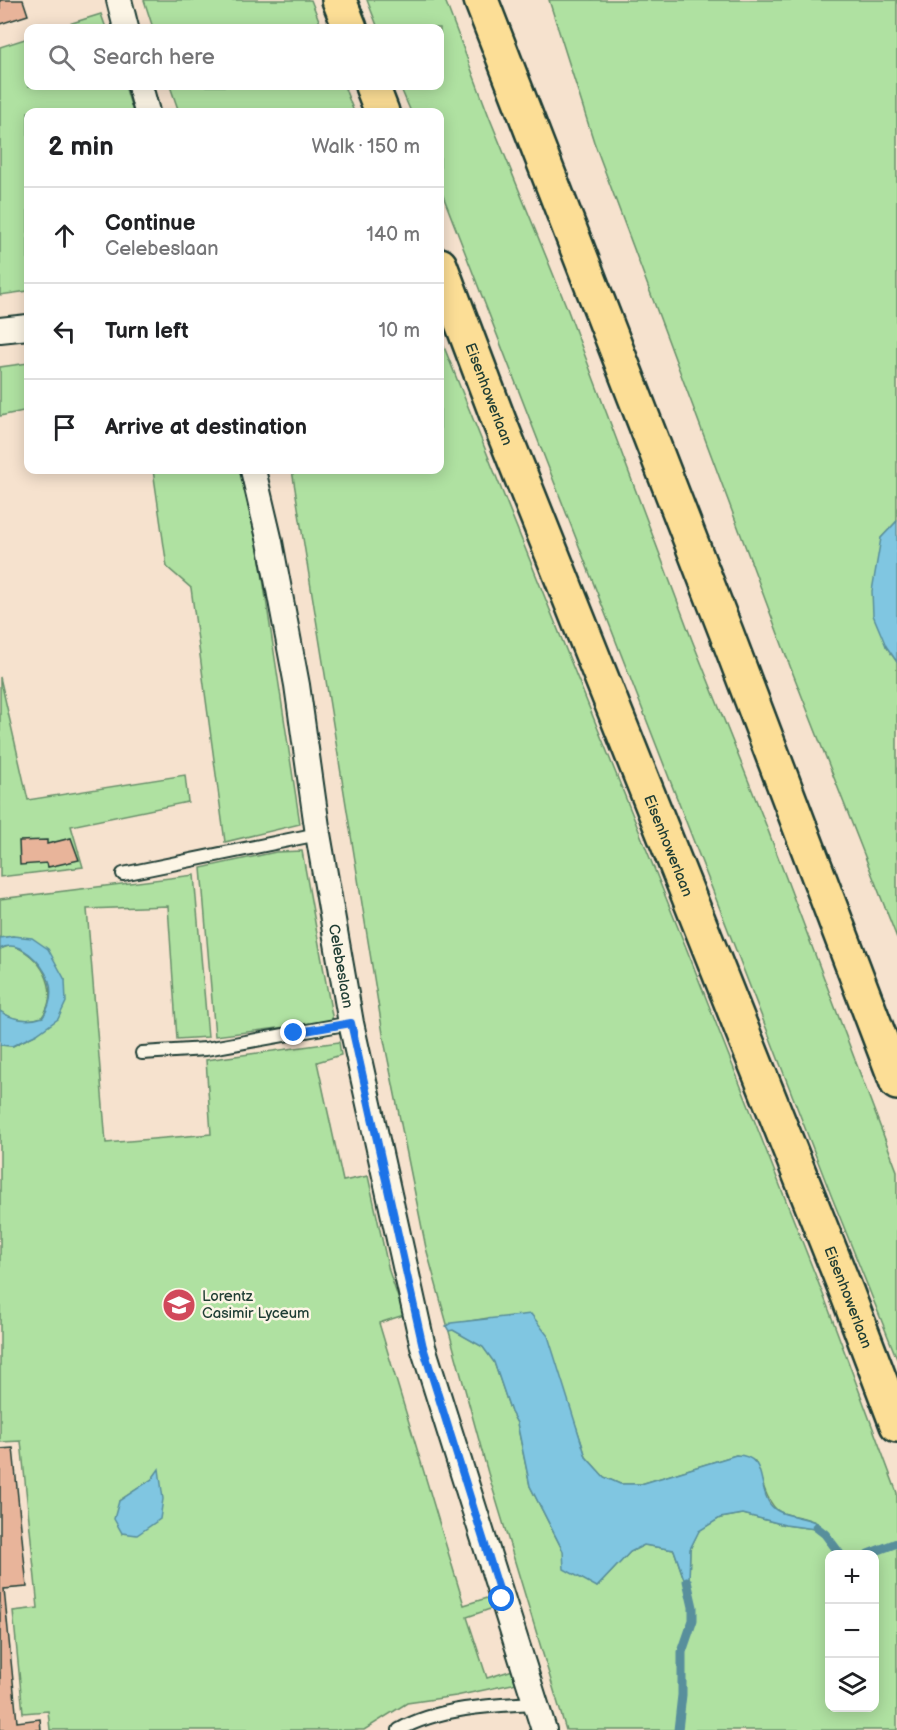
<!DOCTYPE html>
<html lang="en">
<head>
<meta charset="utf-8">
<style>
	body { margin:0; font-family:"Balsamiq Sans",sans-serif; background:#f2f2f2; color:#202124 }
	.controls { position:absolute; right:18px; bottom:18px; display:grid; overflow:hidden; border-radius:12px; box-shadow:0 3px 15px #0003 }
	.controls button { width:54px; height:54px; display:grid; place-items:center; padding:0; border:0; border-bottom:2px solid #e0e0e0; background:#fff; color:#202124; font:30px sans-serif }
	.stop { position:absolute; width:18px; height:18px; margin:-14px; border:4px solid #1a73e8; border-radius:50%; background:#fff }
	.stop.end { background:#1a73e8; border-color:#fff; box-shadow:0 2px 6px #0008 }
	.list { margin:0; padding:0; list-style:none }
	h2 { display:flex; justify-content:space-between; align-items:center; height:78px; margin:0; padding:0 24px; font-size:26px }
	h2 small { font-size:20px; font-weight:400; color:#757577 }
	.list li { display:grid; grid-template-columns:39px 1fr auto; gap:18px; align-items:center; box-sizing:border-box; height:96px; padding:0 24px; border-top:2px solid #e0e0e0 }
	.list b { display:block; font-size:22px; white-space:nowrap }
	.list p { margin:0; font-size:20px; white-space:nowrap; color:#757577 }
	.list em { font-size:20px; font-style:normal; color:#757577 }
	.icon { flex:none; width:33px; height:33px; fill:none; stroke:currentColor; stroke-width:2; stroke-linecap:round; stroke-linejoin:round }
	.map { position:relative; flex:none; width:897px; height:1730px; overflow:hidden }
	.search { position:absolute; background:#fff; box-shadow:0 3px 15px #0003; left:24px; top:24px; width:420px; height:66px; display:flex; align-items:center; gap:15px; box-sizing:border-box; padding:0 21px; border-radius:12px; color:#757577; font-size:22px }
	.panel { position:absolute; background:#fff; box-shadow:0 3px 15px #0003; left:24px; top:108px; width:420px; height:366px; border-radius:12px }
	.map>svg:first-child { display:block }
	.green { fill:#afe1a1; stroke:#678f6a; stroke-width:1.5; fill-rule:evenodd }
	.water { fill:#80c6e1; stroke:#598f9c; stroke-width:1.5 }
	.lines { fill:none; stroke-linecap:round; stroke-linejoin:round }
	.stream { stroke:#598f9c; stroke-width:9 }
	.building { fill:#e8b49a; stroke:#1f3d34; stroke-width:1.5 }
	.service-casing { stroke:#1f3d34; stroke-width:16 }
	.minor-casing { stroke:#1f3d34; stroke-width:28 }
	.primary-casing { stroke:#1f3d34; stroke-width:38 }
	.service { stroke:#fcf5e5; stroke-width:12 }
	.minor { stroke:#fcf5e5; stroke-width:24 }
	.primary { stroke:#fcde96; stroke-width:33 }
	.route { stroke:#1a73e8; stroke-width:8 }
	.labels { text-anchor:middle; stroke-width:5; stroke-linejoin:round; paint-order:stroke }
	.street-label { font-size:15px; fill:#1f3d34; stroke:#fcf5e5 }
	.poi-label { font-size:15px; fill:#1f3d34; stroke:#fcf5e5; text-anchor:start }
</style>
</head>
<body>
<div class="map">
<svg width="897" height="1730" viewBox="0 0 897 1730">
	<rect width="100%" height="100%" fill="#f6e2ce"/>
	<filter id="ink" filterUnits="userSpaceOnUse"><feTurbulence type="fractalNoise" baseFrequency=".0167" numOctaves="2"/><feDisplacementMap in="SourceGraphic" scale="12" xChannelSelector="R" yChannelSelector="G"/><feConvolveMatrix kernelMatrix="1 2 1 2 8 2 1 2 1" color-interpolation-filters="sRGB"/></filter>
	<g filter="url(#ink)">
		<!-- green -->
		<g class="green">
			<path d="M 144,0 L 311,0 L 322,28 L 153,28 Z"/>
			<path d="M 367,0 L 445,0 L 490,119 L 567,308 L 692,640 L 766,825 L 897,1171 L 897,1359 L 831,1195 L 440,188 L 440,112 L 411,112 L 400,86 L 440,86 L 440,28 L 378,28 Z"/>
			<path d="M 549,0 L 897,0 L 897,521 L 881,538 L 886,646 L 897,662 L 897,938 L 790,666 L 594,142 Z"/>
			<path d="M 101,14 L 106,28 L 56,28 Z"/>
			<path d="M 28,38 L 28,86 L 125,86 L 133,112 L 28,112 L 28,291 L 0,295 L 0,47 Z"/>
			<path d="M 170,86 L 344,86 L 354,112 L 179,112 Z"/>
			<path d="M 440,337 L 689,955 L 826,1302 L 897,1493 L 897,1730 L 566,1730 L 488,1473 L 426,1248 L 384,1040 L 292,470 L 440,470 ZM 488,1318 L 576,1426 L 586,1457 L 604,1477 L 620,1484 L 641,1484 L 736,1455 L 755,1461 C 761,1476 766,1504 780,1512 C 792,1517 806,1516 817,1523 L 815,1529 L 785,1525 L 743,1514 L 720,1518 L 699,1530 L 690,1549 L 689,1581 L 685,1582 L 674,1550 L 644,1545 L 630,1552 L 597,1587 L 563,1551 L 530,1486 L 517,1423 L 511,1412 L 494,1362 L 483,1347 L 453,1330 L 451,1324 ZM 830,1554 L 874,1554 L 874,1708 L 830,1708 Z"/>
			<path d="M 28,363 L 28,410 L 0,416 L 0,367 Z"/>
			<path d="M 153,470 L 242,470 L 256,533 L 300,824 L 225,842 L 191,588 L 167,567 Z"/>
			<path d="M 0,677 L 28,800 L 185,775 L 188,802 L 71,826 L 83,867 L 0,877 Z"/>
			<path d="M 302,851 L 333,1021 L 215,1036 L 201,868 L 276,852 Z"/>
			<path d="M 194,875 L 208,1037 L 177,1039 L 168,906 L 87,909 L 106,1143 L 211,1134 L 206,1060 L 339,1042 L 341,1055 L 317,1062 L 343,1181 L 368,1176 L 389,1271 L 404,1315 L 379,1323 L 464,1605 L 490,1597 L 493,1608 L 467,1617 L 487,1678 L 513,1670 L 517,1683 L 456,1696 L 407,1703 L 364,1730 L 50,1730 L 48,1711 L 23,1713 L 13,1611 L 38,1608 L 21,1441 L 0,1442 L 0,1045 L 13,1046 L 37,1034 L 65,980 L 13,936 L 0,938 L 0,899 ZM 159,1470 L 122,1533 L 119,1501 L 152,1479 Z"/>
			<path d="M 11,945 C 40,954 62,989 42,1017 C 28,1022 12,1020 0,1011 L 0,949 Z"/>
		</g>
		<!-- water -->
		<g class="water">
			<path d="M 897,521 L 897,662 L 886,646 L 873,615 L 872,591 L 881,538 Z"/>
			<path d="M 13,936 L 32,938 L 48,949 L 65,980 L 66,1002 L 58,1019 L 37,1034 L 12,1046 L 0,1045 L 0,1011 C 12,1020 29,1022 43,1017 C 50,1006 53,994 49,981 C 43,964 19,937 0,949 L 0,938 Z"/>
			<path d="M 531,1314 L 548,1336 L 586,1457 L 604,1477 L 620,1484 L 641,1484 L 736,1455 C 768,1455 757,1486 770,1504 C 780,1518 803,1515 817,1523 L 815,1529 L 785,1525 L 743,1514 L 720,1518 L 699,1531 L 690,1549 L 689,1581 L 685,1582 L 674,1550 L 644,1545 L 630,1552 L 597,1587 L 564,1569 L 563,1551 L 530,1486 L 517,1423 L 511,1412 L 494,1362 L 483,1347 L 453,1330 L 449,1331 L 446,1326 L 451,1323 Z"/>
			<path d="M 159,1469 L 163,1499 L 160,1519 L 137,1535 L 122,1533 L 114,1519 L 119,1501 L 152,1479 Z"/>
		</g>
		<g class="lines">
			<!-- stream -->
			<g class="stream">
				<path d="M 816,1527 L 825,1534 L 840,1554"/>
				<path d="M 868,1554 L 897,1543"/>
				<path d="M 678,1730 L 682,1695 L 682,1652 L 693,1620 L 693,1607 L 687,1581"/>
			</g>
		</g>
		<!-- building -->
		<g class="building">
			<path d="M 0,0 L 23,0 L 28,15 L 0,24 Z"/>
			<path d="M 71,838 L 79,860 L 48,867 L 47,863 L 20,865 L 19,841 L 47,840 L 47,844 Z"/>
			<path d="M 13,1448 L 27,1587 L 4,1589 L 17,1722 L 40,1719 L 41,1730 L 0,1730 L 0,1449 Z"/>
		</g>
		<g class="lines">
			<defs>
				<g id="service">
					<path d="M 123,874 L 318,834"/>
					<path d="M 142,1053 L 206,1049 L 351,1023"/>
					<path d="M 399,1730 C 437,1708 491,1705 535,1703"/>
				</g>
				<g id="minor">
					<path d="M 119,0 L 126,28"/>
					<path d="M 140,86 L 147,112"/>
					<path d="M 0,330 L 28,327"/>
					<path id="s1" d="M 253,470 L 270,542 L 297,685 L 318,834 L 351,1023 L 423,1347 L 544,1730"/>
				</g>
				<g id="primary">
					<path d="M 339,0 L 350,28"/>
					<path d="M 481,0 L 726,632 L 897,1083"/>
					<path d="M 372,86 L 382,112"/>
					<path id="s2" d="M 440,265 L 499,421 L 847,1293 L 897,1425"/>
				</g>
			</defs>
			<!-- service casing -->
			<use href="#service" class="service-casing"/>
			<!-- minor casing -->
			<use href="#minor" class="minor-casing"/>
			<!-- primary casing -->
			<use href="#primary" class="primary-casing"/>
			<!-- service -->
			<use href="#service" class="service"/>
			<!-- minor -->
			<use href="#minor" class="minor"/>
			<!-- primary -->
			<use href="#primary" class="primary"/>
		</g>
	</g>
	<g class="lines" filter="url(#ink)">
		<!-- route -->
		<path class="route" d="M 294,1033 L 351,1023 L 423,1347 L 502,1599"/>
	</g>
	<!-- icons -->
	<defs>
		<symbol id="school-disc" viewBox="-11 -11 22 22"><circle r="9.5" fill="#d1495b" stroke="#fcf5e5"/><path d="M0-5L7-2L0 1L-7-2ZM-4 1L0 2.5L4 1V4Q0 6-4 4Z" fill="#fff"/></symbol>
	</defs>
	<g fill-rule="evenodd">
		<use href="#school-disc" x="160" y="1286" width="38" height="38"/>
	</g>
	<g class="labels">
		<!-- street labels -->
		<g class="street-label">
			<text dy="5" stroke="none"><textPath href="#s2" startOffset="138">Eisenhowerlaan</textPath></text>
			<text dy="5" stroke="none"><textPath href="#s2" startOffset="624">Eisenhowerlaan</textPath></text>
			<text dy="5" stroke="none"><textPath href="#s1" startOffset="504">Celebeslaan</textPath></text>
			<text dy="5" stroke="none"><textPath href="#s2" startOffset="1110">Eisenhowerlaan</textPath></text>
		</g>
		<!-- poi labels -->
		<g class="poi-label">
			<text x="202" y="1301">Lorentz<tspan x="202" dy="17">Casimir Lyceum</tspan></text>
		</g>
	</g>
</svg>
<div class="controls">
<button>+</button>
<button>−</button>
<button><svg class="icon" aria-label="layers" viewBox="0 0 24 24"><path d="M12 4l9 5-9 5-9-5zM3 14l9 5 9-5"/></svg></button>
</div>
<div class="stop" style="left:502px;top:1599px"></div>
<div class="stop end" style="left:294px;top:1033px"></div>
<div class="search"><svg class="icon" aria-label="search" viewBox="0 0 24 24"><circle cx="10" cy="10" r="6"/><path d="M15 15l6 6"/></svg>Search here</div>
<section class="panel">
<h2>2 min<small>Walk · 150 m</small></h2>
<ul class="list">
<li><svg class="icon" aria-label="ahead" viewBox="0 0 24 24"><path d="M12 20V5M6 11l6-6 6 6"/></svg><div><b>Continue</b><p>Celebeslaan</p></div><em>140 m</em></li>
<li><svg class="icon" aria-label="left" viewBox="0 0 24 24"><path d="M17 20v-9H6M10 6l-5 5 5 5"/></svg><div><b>Turn left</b></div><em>10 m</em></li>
<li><svg class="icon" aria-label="arrive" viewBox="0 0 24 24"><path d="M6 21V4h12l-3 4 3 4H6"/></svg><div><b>Arrive at destination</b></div></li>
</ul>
</section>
</div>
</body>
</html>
